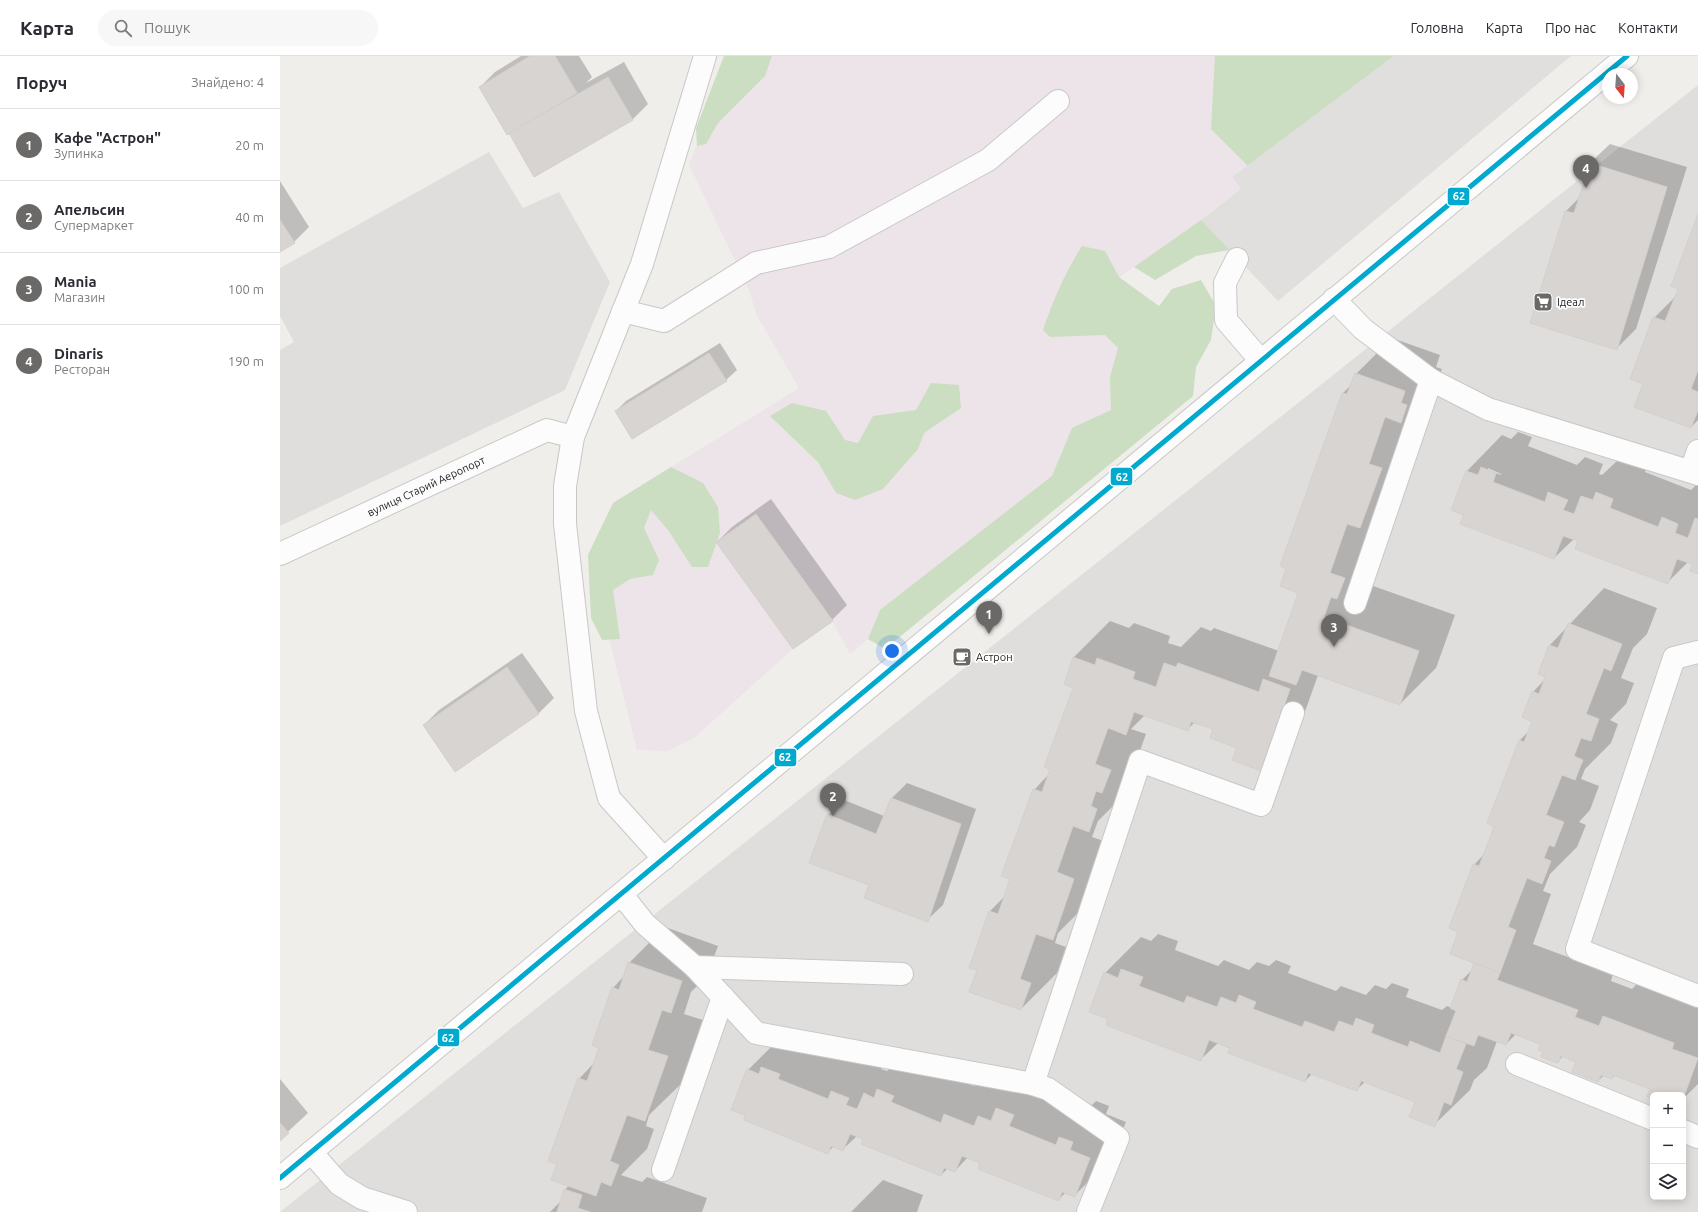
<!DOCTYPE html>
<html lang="uk">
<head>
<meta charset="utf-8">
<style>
	body { margin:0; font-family:Ubuntu,sans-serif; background:#f7f7f7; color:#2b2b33 }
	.controls { position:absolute; right:12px; bottom:12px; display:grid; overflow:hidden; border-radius:6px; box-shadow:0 2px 10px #0003 }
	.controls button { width:36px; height:36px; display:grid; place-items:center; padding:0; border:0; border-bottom:1px solid #e1e1e2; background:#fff; color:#2b2b33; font:20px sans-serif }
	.compass { position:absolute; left:1322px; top:12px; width:36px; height:36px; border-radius:50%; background:#fff; box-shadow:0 2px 10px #0003; rotate:163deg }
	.you { position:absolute; left:612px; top:595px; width:14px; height:14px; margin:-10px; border:3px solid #fff; border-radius:50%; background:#1a73e8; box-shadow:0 0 0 6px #1a73e833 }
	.badge { display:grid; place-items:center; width:26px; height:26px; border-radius:50%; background:#6a6968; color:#fff; font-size:13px; font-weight:700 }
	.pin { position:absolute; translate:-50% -33px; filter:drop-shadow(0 1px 2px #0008) }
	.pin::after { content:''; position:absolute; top:21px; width:14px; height:12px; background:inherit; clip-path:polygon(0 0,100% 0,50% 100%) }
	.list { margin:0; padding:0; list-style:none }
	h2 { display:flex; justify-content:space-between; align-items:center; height:52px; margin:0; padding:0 16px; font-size:17px }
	h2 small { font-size:13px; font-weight:400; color:#7c7c81 }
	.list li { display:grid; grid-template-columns:26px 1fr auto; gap:12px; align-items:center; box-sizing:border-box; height:72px; padding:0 16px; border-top:1px solid #e1e1e2 }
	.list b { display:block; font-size:15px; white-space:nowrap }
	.list p { margin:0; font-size:13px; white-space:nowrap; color:#7c7c81 }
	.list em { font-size:13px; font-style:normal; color:#7c7c81 }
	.icon { flex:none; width:22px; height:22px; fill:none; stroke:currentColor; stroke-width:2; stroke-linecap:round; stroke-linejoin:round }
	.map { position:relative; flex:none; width:1418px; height:1156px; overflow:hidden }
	header { display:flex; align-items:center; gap:24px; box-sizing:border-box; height:56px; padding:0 20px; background:#fff; border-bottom:1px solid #e1e1e2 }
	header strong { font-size:19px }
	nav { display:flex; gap:22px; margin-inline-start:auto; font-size:14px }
	.search { width:280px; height:36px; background:#f7f7f7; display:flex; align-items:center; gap:10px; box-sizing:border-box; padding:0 14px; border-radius:22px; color:#7c7c81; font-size:15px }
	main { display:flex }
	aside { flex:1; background:#fff }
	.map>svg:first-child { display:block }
	.residential { fill:#dfdedc; fill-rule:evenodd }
	.industrial { fill:#ede4e9 }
	.forest { fill:#cbdec1 }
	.parking { fill:#e0dfde }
	.shadow { fill:#0003; fill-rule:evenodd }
	.building { fill:#d7d4d2; stroke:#d3d0cc }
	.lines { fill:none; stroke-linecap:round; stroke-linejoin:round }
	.minor-casing { stroke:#c9c8c7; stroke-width:24 }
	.minor { stroke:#fdfcfc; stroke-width:22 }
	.bus-1-casing { stroke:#fff; stroke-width:8 }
	.bus-1 { stroke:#00a9ce; stroke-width:5 }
	.labels { text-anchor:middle; stroke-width:3.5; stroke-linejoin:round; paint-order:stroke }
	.poi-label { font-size:11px; fill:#222; stroke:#fff; text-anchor:start }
	.street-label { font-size:11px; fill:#222; stroke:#fff }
	.line-badge { stroke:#fff; stroke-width:1.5 }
	.badge-label { font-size:11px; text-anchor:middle; font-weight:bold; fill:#fff }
</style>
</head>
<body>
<header>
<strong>Карта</strong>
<div class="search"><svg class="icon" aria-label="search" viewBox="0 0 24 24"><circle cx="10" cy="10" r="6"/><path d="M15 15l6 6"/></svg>Пошук</div>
<nav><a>Головна</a><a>Карта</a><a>Про нас</a><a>Контакти</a></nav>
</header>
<main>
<aside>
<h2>Поруч<small>Знайдено: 4</small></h2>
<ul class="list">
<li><span class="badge">1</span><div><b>Кафе &quot;Астрон&quot;</b><p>Зупинка</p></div><em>20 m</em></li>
<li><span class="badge">2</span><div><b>Апельсин</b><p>Супермаркет</p></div><em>40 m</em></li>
<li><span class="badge">3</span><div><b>Mania</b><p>Магазин</p></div><em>100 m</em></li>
<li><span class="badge">4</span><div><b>Dinaris</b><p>Ресторан</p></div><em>190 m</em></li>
</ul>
</aside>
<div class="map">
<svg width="1418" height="1156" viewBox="0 0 1418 1156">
	<rect width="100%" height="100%" fill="#f0eeeb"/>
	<!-- residential -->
	<g class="residential">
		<path d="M 1418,29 L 1418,1156 L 0,1156 ZM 1373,1039 L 1403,1039 L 1403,1141 L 1373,1141 Z"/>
		<path d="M 209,96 L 243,152 L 279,136 L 330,226 L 285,334 L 0,470 L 0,294 L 14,286 L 0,260 L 0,212 Z"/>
	</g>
	<!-- industrial -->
	<path class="industrial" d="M 451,0 L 1114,0 L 952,121 L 961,133 L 921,164 L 798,250 L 883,340 L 570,598 L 552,565 L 513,593 L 414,682 L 388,695 L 357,694 L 308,499 L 333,447 L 519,332 L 477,260 L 469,234 L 409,109 Z"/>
	<!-- forest -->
	<g class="forest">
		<path d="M 444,0 L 492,0 L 485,20 L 438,67 L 426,88 L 417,90 L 416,72 Z"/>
		<path d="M 935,0 L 1114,0 L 968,110 L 931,73 Z"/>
		<path d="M 921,164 L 949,176 L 949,194 L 916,200 L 875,224 L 854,211 Z"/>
		<path d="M 802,190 L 825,195 L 839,221 L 879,250 L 892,233 L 921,224 L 936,250 L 931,284 L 916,311 L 913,340 L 605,593 L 588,583 L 600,554 L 772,420 L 792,372 L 831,354 L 830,321 L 838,292 L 825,279 L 770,281 L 763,274 C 773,244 785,217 802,190 Z"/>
		<path d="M 651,327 L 679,329 L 681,352 L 644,377 L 638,393 L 603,433 L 575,444 L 556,437 L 538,406 L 490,360 L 512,347 L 546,355 L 565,384 L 578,387 L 593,360 L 636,354 Z"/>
		<path d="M 391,411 L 423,427 L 438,451 L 440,477 L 428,511 L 412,511 L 388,474 L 371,454 L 364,472 L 379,504 L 373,519 L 350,523 L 333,534 L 340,583 L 322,584 L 311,562 L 308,499 L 333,447 Z"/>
	</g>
	<!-- parking -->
	<path class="parking" d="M 1114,0 L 1291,0 L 998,245 L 921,164 L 961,133 L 952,121 Z"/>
	<!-- shadow -->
	<g class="shadow">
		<path d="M 241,0 L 299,0 L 312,21 L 306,27 L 344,6 L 368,48 L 353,63 L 230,75 L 200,31 L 215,16 Z"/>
		<path d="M 1330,88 L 1407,111 L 1356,273 L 1336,293 L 1252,267 L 1286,155 L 1300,141 L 1310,107 Z"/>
		<path d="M 0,125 L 29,171 L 14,186 L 0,195 Z"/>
		<path d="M 1418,161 L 1418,364 L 1411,371 L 1364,327 L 1374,262 L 1396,240 Z"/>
		<path d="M 1112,282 L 1160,299 L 1156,311 L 1162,313 L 1116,435 L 1093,458 L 1085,481 L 1100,486 L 1079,525 L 1175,559 L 1156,612 L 1120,648 L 1038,619 L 1017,678 L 981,714 L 958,691 L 934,673 L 915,666 L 907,674 L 865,659 L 851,673 L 866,678 L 844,739 L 818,765 L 812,781 L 830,787 L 808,847 L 778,877 L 775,887 L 786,891 L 777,917 L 741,953 L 698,914 L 690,911 L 710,855 L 725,840 L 731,823 L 754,734 L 769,718 L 794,631 L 785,628 L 794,601 L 830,565 L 849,572 L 854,567 L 890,580 L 888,587 L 901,591 L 921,571 L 931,575 L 934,572 L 999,595 L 1020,536 L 1063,337 L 1072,328 L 1076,318 Z"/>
		<path d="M 440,287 L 457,314 L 446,324 L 336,355 L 346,345 Z"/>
		<path d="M 1238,376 L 1252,381 L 1248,390 L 1297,409 L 1305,401 L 1323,408 L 1319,418 L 1322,419 L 1338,404 L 1346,407 L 1353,401 L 1368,407 L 1365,416 L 1411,434 L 1418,427 L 1418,517 L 1413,508 L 1408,506 L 1387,527 L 1294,483 L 1274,502 L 1172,454 L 1187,415 L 1222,379 L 1231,383 ZM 1208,412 L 1221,418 L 1221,419 L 1208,414 Z"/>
		<path d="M 491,443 L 567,549 L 552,564 L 437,486 L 452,471 Z"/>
		<path d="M 1324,532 L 1377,552 L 1367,578 L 1353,592 L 1341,622 L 1354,627 L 1346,648 L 1330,664 L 1338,668 L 1331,687 L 1305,713 L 1301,723 L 1319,730 L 1310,754 L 1299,766 L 1306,769 L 1297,791 L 1270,818 L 1263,835 L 1271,838 L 1253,888 L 1333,918 L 1331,925 L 1352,933 L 1360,925 L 1418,947 L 1418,1028 L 1403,1043 L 1403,1039 L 1373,1039 L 1373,1042 L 1372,1032 L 1335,1019 L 1332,1022 L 1324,1019 L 1318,1025 L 1297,1005 L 1283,1000 L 1278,1006 L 1264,996 L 1262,988 L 1236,978 L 1226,988 L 1217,985 L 1207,1012 L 1194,1024 L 1190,1034 L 1154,1069 L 1136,1045 L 1085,1026 L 1076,1034 L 1033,1017 L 1025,1025 L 938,987 L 920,1004 L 829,963 L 825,917 L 861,881 L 871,885 L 878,878 L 898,885 L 895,894 L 938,910 L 944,904 L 969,914 L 977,906 L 989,910 L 996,904 L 1011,910 L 1008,917 L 1056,935 L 1061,930 L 1086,939 L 1095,929 L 1106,933 L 1112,927 L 1129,933 L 1126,941 L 1162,954 L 1167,950 L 1172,952 L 1182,924 L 1192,914 L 1195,907 L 1179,876 L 1194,809 L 1205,797 L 1215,770 L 1240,684 L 1250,674 L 1253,665 L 1253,636 L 1266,622 L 1270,589 Z"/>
		<path d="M 242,597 L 274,642 L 259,657 L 144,669 L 159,654 Z"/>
		<path d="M 627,727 L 696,753 L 663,849 L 647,864 L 590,828 L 548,759 L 564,744 L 604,760 L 612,742 Z"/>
		<path d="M 385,871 L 438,890 L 427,920 L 411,936 L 404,958 L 423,964 L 401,1028 L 369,1059 L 366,1070 L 374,1073 L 367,1093 L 341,1119 L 362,1126 L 367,1121 L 427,1142 L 422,1156 L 270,1156 L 281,1145 L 285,1134 L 289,1129 L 278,1108 L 299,1023 L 314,1007 L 320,991 L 333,932 L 344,920 L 349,907 Z"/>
		<path d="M 504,978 L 604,1006 L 601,1013 L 607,1015 L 620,1002 L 694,1030 L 701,1023 L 809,1052 L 816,1045 L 829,1050 L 826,1058 L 846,1066 L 830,1104 L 794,1140 L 786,1136 L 778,1144 L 688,1101 L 675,1115 L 668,1112 L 661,1119 L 577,1080 L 562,1094 L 554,1090 L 547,1097 L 468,1014 Z"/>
		<path d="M 0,1023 L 28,1057 L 0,1083 Z"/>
		<path d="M 603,1124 L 643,1139 L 637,1156 L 571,1156 Z"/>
	</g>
	<!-- building -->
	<g class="building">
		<path d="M 250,0 L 275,0 L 297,37 L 227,79 L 199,31 Z"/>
		<path d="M 328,21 L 353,64 L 254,121 L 229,77 Z"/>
		<path d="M 1310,107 L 1387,131 L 1337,294 L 1250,267 L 1285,155 L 1294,157 Z"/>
		<path d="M 1418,158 L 1418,314 L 1411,333 L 1418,336 L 1418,354 L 1411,372 L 1354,351 L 1363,328 L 1350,323 L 1373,261 L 1385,265 L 1398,233 L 1391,230 Z"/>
		<path d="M 0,164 L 15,187 L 0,196 Z"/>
		<path d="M 429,297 L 447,325 L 352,383 L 335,355 Z"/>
		<path d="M 1075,317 L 1125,335 L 1121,347 L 1127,349 L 1121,367 L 1105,361 L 1089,408 L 1102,412 L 1080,472 L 1067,468 L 1050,517 L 1065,522 L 1057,543 L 1051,541 L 1044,561 L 1139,595 L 1120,649 L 1022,614 L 1016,629 L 989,620 L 1018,537 L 1000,530 L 1006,513 L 1000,510 L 1062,337 L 1067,338 Z"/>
		<path d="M 1201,411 L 1216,417 L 1213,426 L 1265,446 L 1268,436 L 1288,444 L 1283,454 L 1294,458 L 1301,440 L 1313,444 L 1316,436 L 1333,443 L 1330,452 L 1378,471 L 1382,461 L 1398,468 L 1395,477 L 1408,482 L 1415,462 L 1418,463 L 1418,518 L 1410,515 L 1412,508 L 1397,503 L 1388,528 L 1295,493 L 1298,485 L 1283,480 L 1274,503 L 1180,468 L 1184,459 L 1171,454 L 1186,415 L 1198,419 Z"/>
		<path d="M 476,458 L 553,565 L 513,593 L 436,486 Z"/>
		<path d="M 1288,567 L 1342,588 L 1331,615 L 1324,612 L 1306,658 L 1319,663 L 1311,685 L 1301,682 L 1294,700 L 1303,704 L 1295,724 L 1282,719 L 1266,759 L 1284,766 L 1274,791 L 1269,789 L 1264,802 L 1271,805 L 1262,828 L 1247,822 L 1228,871 L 1236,874 L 1220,917 L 1170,898 L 1178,876 L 1169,872 L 1193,808 L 1199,810 L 1214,771 L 1207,767 L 1239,684 L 1244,686 L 1252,666 L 1242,661 L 1252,635 L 1259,638 L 1265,621 L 1258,618 L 1269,589 L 1278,592 Z"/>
		<path d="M 793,601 L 815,609 L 817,602 L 855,616 L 853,623 L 876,631 L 884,607 L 896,611 L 898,607 L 979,636 L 983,623 L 1010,633 L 981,715 L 952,704 L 957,692 L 930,682 L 933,673 L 911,666 L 908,675 L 854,656 L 846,679 L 828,672 L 815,708 L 831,714 L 822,737 L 816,735 L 811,750 L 817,753 L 809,776 L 793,770 L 777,816 L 794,823 L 773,884 L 756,878 L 740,923 L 751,927 L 741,954 L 689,936 L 697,914 L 689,912 L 709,855 L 718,858 L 730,823 L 721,820 L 753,733 L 762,736 L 770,713 L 764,711 L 793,632 L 784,628 Z"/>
		<path d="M 227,611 L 259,658 L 175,716 L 143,669 Z"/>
		<path d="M 611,742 L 681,768 L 648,866 L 584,842 L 589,829 L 529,807 L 547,758 L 596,778 Z"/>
		<path d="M 348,906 L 402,925 L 391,957 L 382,954 L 368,994 L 388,1000 L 365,1065 L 347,1059 L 330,1105 L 339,1109 L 331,1130 L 321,1126 L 316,1140 L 271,1124 L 277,1108 L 268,1105 L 298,1022 L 307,1025 L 319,992 L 312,989 L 332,931 L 339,934 Z"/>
		<path d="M 1194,907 L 1220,917 L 1217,924 L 1298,954 L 1295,961 L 1319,970 L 1323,960 L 1394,987 L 1392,993 L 1418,1002 L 1403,1043 L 1403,1039 L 1373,1039 L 1373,1043 L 1367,1041 L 1370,1033 L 1333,1019 L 1332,1023 L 1321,1019 L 1318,1026 L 1292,1016 L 1296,1006 L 1281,1000 L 1278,1007 L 1261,1001 L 1263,996 L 1258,994 L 1260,988 L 1231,977 L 1226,989 L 1198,979 L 1194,990 L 1166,980 L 1176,955 L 1170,952 L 1181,923 L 1187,926 Z"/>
		<path d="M 841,913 L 863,921 L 859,930 L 904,947 L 907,940 L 937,951 L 941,941 L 956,947 L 959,939 L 976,946 L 973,953 L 1022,971 L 1025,965 L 1054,976 L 1059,965 L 1073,970 L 1076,962 L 1094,969 L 1091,977 L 1128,991 L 1130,985 L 1160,997 L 1166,980 L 1186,988 L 1176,1013 L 1183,1016 L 1171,1049 L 1164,1046 L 1155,1071 L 1129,1061 L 1135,1046 L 1081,1025 L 1077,1035 L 1028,1017 L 1025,1026 L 948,997 L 950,992 L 929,984 L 921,1005 L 826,969 L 828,963 L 809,956 L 824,916 L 838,922 Z"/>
		<path d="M 481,1011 L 500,1018 L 498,1023 L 548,1043 L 551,1035 L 569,1042 L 566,1049 L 577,1053 L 584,1037 L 594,1042 L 597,1033 L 614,1040 L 611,1046 L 661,1067 L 664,1058 L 694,1070 L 698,1060 L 711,1065 L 716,1052 L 734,1059 L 729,1070 L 776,1089 L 779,1081 L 793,1086 L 790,1094 L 810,1102 L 795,1141 L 782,1136 L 779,1145 L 698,1113 L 700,1107 L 682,1100 L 675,1116 L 664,1112 L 661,1120 L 581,1088 L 583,1083 L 570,1078 L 563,1095 L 551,1090 L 548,1098 L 464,1064 L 465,1059 L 451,1054 L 467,1013 L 479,1018 Z"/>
		<path d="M 0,1067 L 9,1077 L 0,1085 Z"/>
		<path d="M 284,1133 L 302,1139 L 298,1152 L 310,1156 L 277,1156 Z"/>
	</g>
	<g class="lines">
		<defs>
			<g id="minor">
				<path d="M 957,203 L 945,227 L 946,264 L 981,305"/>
				<path d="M 1054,243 L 1083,273 L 1151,324 L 1208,353 L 1418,418"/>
				<path d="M 343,255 L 384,265 L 476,207 L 549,191 L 708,104 L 778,45"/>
				<path d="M 1411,415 L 1418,395"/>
				<path id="s1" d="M 0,498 L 267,374 L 293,381"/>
				<path d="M 1075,547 L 1151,324"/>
				<path d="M 1418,596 L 1394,602 L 1297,893 L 1418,940"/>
				<path d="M 384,803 L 329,742 L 306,655 L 285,468 L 285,430 L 293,381 L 362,208 L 425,0"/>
				<path d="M 342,839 L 365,868 L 415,911 L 476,977 L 753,1028 L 768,1033 L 838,1082 L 808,1156"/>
				<path d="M 415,911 L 622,918"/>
				<path d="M 1237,1008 L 1373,1063"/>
				<path d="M 753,1028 L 860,705 L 981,749 L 1013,657"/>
				<path d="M 1403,1075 L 1418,1081"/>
				<path d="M 31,1096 L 59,1128 L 82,1142 L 126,1156"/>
				<path d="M 383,1114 L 443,941"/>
				<path d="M 0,1122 L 1347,0"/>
			</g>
		</defs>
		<!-- minor casing -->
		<use href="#minor" class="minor-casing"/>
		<!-- minor -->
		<use href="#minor" class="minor"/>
		<defs>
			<path id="bus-1" d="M 0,1122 L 1347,0"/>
		</defs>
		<!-- bus-1 casing -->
		<use href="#bus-1" class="bus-1-casing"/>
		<!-- bus-1 -->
		<use href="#bus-1" class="bus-1"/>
	</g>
	<!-- icons -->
	<defs>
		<symbol id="supermarket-square" viewBox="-11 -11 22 22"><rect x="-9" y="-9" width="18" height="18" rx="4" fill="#6a6968" stroke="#fff"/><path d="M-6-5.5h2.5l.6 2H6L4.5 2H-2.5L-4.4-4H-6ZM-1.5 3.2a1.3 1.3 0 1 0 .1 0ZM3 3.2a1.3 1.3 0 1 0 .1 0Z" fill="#fff"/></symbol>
		<symbol id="cafe-square" viewBox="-11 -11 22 22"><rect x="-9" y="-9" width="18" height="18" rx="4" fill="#6a6968" stroke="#fff"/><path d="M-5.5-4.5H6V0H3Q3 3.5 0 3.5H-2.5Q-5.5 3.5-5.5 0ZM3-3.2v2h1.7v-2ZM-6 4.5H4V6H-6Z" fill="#fff"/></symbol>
	</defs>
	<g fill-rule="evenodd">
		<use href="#supermarket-square" x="1252" y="235" width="22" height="22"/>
		<use href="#cafe-square" x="671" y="590" width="22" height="22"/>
	</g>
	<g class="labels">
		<!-- poi labels -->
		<g class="poi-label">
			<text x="1277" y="250">Ідеал</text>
			<text x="696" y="605">Астрон</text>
		</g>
		<!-- street labels -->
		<g class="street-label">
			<text dy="4" stroke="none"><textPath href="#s1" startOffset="161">вулиця Старий Аеропорт</textPath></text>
		</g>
	</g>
	<g class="line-badge">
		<rect x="1167" y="131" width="23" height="19" rx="4" fill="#00a9ce"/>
		<rect x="830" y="411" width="23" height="19" rx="4" fill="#00a9ce"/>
		<rect x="494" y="692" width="23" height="19" rx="4" fill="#00a9ce"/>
		<rect x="157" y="972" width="23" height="19" rx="4" fill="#00a9ce"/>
	</g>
	<g class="badge-label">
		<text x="1179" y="144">62</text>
		<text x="842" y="425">62</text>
		<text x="505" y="705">62</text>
		<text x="168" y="986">62</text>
	</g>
</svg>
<div class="controls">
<button>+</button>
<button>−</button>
<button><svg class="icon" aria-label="layers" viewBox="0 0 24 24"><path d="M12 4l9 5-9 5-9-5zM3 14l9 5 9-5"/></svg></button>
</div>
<svg class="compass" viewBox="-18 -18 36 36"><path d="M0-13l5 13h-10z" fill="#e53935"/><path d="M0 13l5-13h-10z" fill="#7c7c81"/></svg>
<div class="you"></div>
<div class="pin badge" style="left:709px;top:578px">1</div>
<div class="pin badge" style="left:553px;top:760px">2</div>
<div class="pin badge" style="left:1054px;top:591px">3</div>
<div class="pin badge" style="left:1306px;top:132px">4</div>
</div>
</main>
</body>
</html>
